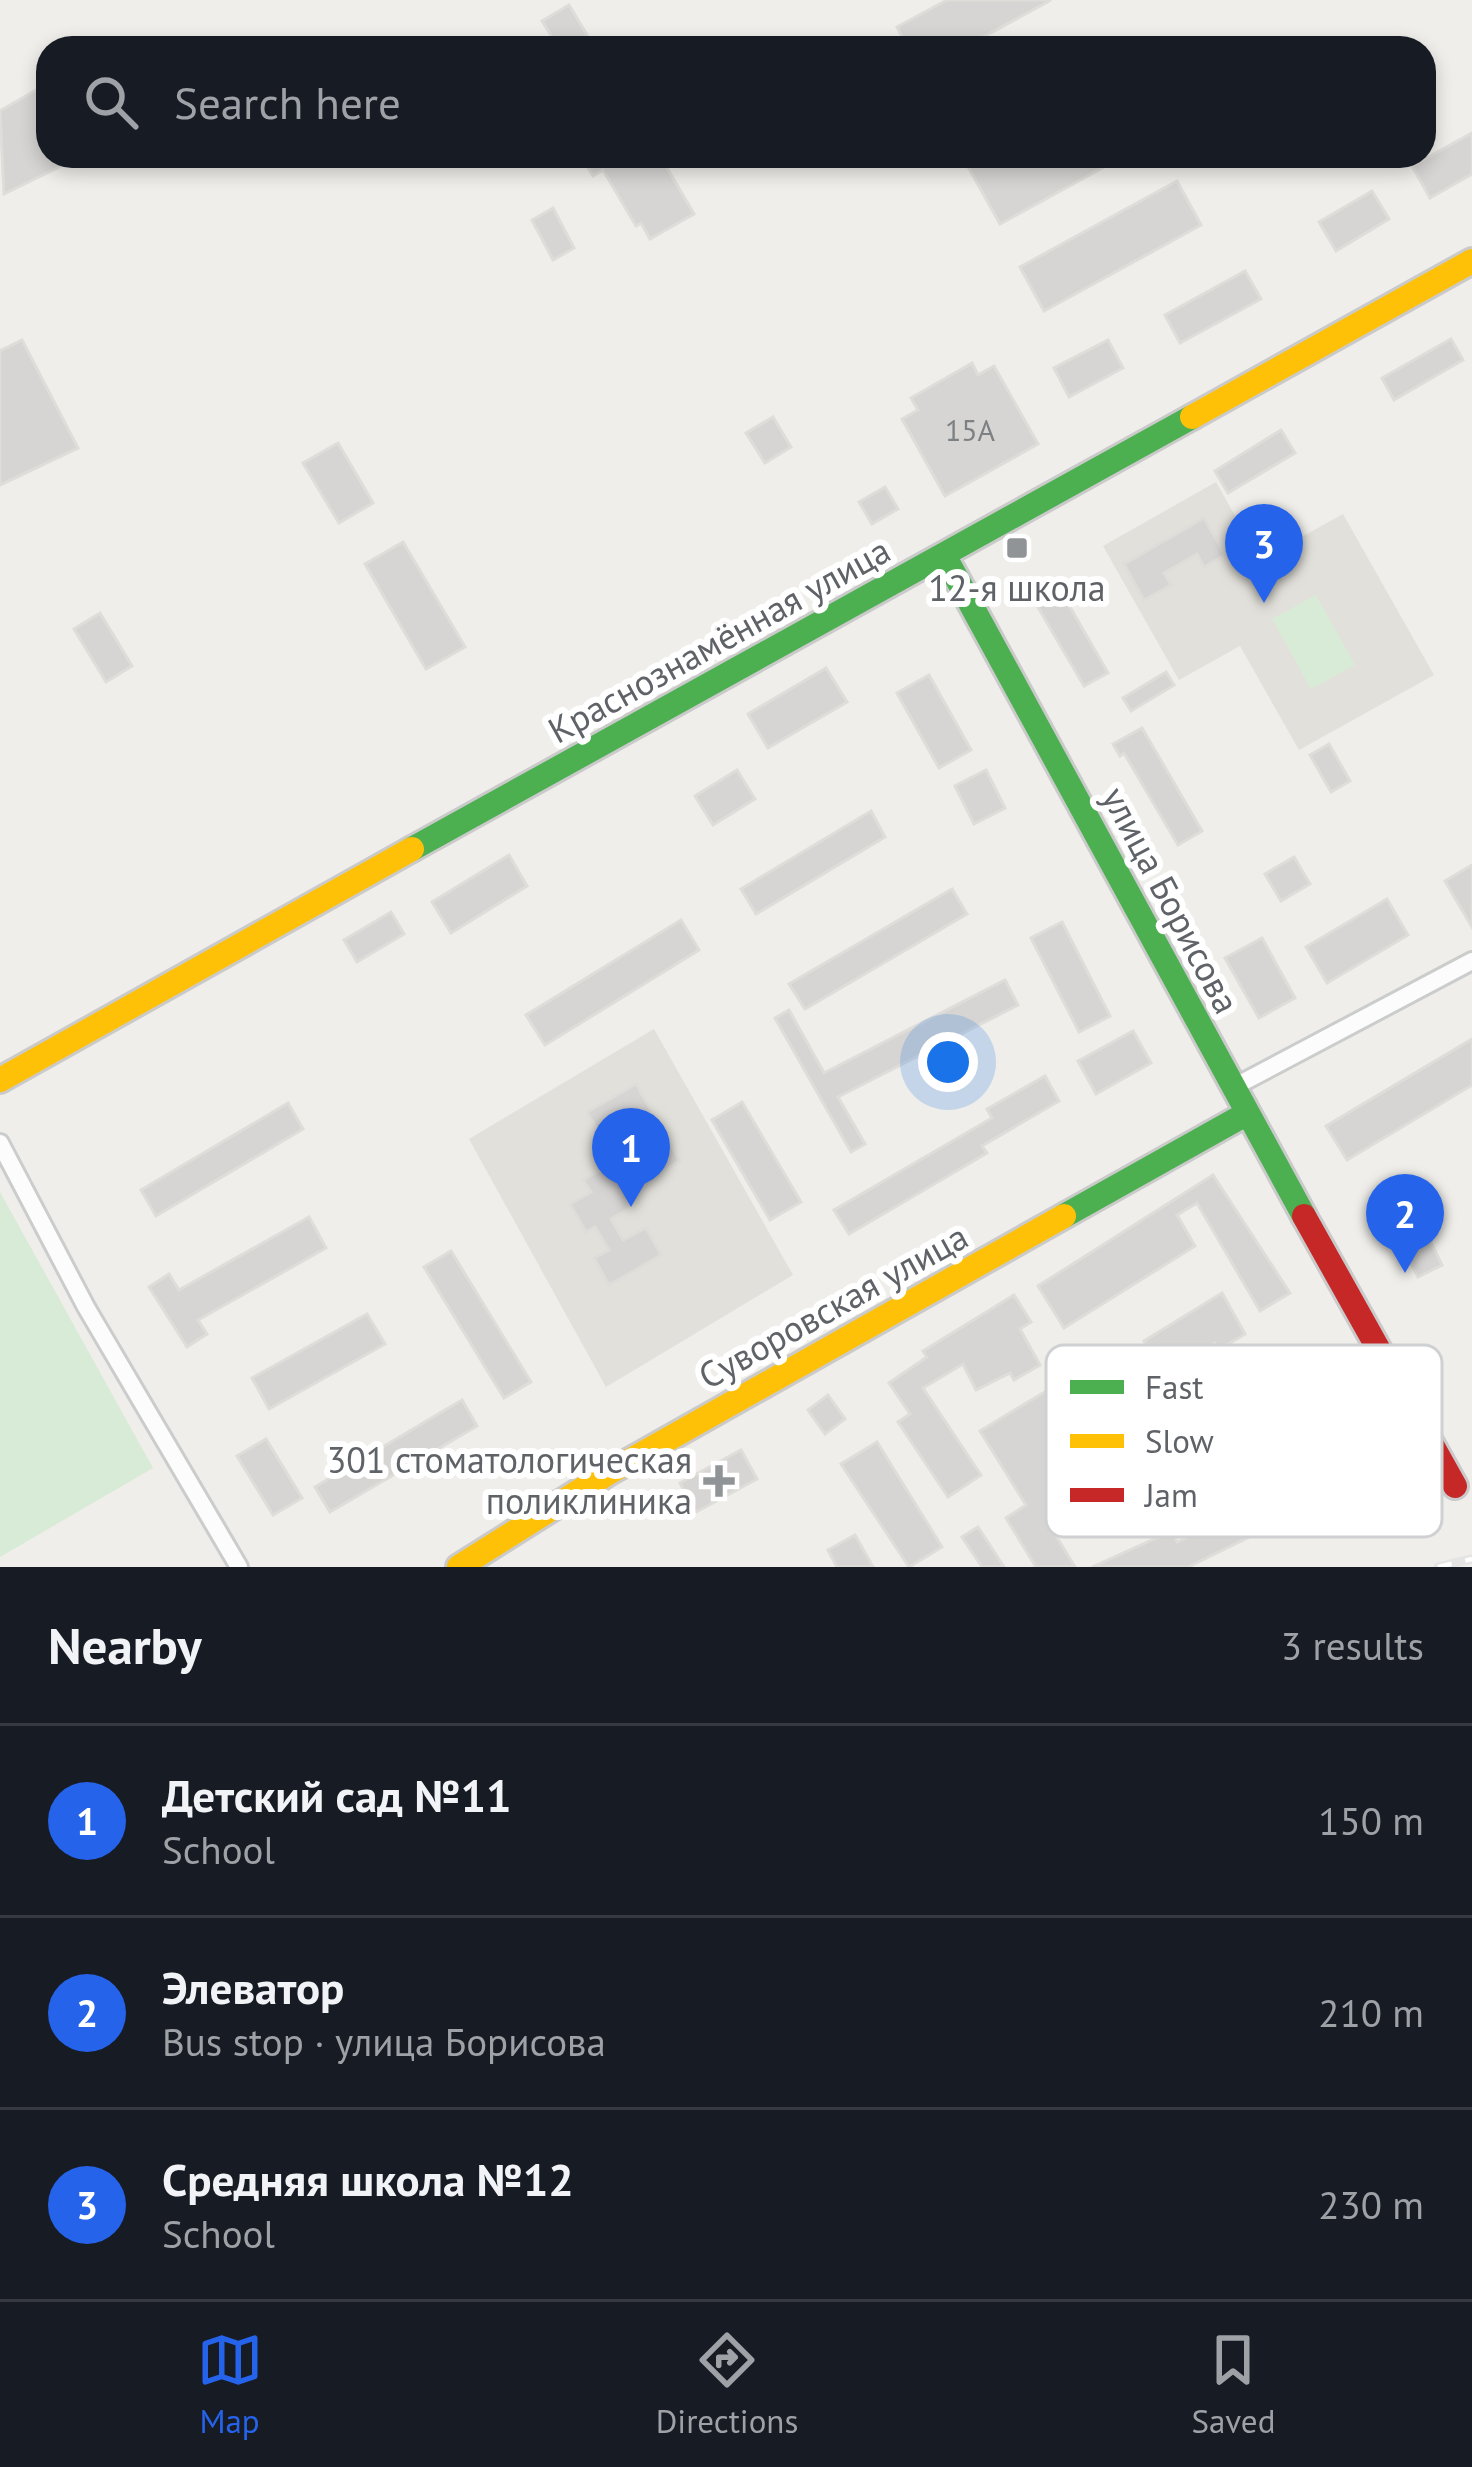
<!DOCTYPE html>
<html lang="en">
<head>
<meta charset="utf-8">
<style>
	body { margin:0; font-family:"PT Sans",sans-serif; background:#20242c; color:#f1f3f6 }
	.you { position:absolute; left:948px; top:1062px; width:42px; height:42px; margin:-30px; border:9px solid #fff; border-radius:50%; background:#1a73e8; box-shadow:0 0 0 18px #1a73e833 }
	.badge { display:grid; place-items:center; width:78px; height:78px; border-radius:50%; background:#2563eb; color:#fff; font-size:39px; font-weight:700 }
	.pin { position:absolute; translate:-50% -99px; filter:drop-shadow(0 3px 6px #0008) }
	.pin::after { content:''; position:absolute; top:63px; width:42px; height:36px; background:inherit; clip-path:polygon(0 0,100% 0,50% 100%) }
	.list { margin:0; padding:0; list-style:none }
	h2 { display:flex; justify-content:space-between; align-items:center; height:156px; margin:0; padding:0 48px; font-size:51px }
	h2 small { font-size:39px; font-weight:400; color:#9ea1a6 }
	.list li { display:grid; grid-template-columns:78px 1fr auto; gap:36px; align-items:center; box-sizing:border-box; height:192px; padding:0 48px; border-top:3px solid #363941 }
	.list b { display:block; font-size:45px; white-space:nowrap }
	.list p { margin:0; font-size:39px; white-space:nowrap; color:#9ea1a6 }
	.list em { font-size:39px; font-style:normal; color:#9ea1a6 }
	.icon { flex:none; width:66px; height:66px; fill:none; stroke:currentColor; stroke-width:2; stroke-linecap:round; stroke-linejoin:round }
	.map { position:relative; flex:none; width:1472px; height:1567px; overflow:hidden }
	.search { position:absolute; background:#171b24; box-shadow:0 6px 18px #0003; left:36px; right:36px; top:36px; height:132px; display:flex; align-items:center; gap:30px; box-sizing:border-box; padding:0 42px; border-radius:36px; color:#9ea1a6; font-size:45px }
	.sheet { height:732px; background:#171b24 }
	nav { display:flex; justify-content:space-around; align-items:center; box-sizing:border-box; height:168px; border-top:3px solid #363941; background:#171b24; font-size:33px; color:#9ea1a6 }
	nav a { display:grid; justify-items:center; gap:6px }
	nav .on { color:#2563eb }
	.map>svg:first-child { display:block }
	.education { fill:#e2e0da }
	.green { fill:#d8ebd6 }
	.building { fill:#d6d5d3; stroke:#deddd9; stroke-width:3 }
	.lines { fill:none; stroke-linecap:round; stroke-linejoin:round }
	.street-casing { stroke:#cbcccc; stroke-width:22 }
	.fast-casing { stroke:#cacacb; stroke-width:30 }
	.slow-casing { stroke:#cacacb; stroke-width:30 }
	.jam-casing { stroke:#cacacb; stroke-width:30 }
	.street { stroke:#fdfcfc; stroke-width:16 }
	.fast { stroke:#4caf50; stroke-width:24 }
	.slow { stroke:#ffc107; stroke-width:24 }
	.jam { stroke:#c62828; stroke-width:24 }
	.rail-casing { stroke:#e4e4e4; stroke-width:9 }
	.rail { stroke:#fff; stroke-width:4.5; stroke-dasharray:14; stroke-linecap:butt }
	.poi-dot { fill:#919496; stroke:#fff; stroke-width:4.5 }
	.labels { text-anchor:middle; stroke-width:12; stroke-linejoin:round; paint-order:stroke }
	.number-label { font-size:30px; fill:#7e8184 }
	.poi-label { font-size:36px; fill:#5f6368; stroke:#fff }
	.street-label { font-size:36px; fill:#5f6368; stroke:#fff }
	.key { fill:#fff; stroke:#cfd0d2; stroke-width:3 }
	.key-label { font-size:33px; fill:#5f6368 }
</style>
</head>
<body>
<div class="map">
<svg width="1472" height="1567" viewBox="0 0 1472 1567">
	<rect width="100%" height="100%" fill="#efeeea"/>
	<!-- education -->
	<g class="education">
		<path d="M 1216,482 L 1260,560 L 1343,514 L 1434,675 L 1299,750 L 1240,646 L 1179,680 L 1103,546 Z"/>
		<path d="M 654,1029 L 793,1275 L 606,1387 L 469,1139 Z"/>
	</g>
	<!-- green -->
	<g class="green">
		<path d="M 1316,595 L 1355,665 L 1311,689 L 1272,619 Z"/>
		<path d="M 0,1192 L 153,1468 L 0,1557 Z"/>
	</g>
	<!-- building -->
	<g class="building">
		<path d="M 947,0 L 1051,0 L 963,48 L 908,48 L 897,27 Z"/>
		<path d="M 569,5 L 595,48 L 559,48 L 542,21 Z"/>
		<path d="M 48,83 L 48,156 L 82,156 L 4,194 L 0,111 Z"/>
		<path d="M 1472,133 L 1472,174 L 1430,198 L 1412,166 Z"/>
		<path d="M 581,156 L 660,156 L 694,214 L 650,239 L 641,223 L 636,226 L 603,170 L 593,176 Z"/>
		<path d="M 962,156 L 1124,156 L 1000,224 Z"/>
		<path d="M 1177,181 L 1201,225 L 1044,311 L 1020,267 Z"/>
		<path d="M 1372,191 L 1389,219 L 1336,251 L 1319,222 Z"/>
		<path d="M 553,208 L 574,248 L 553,260 L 532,220 Z"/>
		<path d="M 1245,271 L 1261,299 L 1180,343 L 1165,315 Z"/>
		<path d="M 1451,339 L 1463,360 L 1394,400 L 1382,378 Z"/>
		<path d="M 22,340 L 78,448 L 0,485 L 0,351 Z"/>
		<path d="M 1108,340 L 1123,368 L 1069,397 L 1054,368 Z"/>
		<path d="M 972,363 L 978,375 L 994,366 L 1038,444 L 945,496 L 902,419 L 918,410 L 911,398 Z"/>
		<path d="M 773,417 L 791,447 L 765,463 L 746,433 Z"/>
		<path d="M 1281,430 L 1295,453 L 1228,493 L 1215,471 Z"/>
		<path d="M 338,443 L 373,503 L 339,523 L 303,463 Z"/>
		<path d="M 885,487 L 898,509 L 872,524 L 859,502 Z"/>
		<path d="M 1204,518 L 1225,555 L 1204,567 L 1197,554 L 1164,573 L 1171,585 L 1144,600 L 1124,564 Z"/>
		<path d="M 403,542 L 465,647 L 426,669 L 365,564 Z"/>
		<path d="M 1059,588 L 1108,673 L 1084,686 L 1035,602 Z"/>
		<path d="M 100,613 L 132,666 L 106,682 L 74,629 Z"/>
		<path d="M 826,668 L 847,702 L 768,748 L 748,714 Z"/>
		<path d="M 1166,672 L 1174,685 L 1131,711 L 1123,698 Z"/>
		<path d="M 929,675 L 971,750 L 939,768 L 897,693 Z"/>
		<path d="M 1142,728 L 1202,831 L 1178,845 L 1124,753 L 1120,756 L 1113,744 Z"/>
		<path d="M 1329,744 L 1350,781 L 1331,792 L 1310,755 Z"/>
		<path d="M 737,770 L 755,799 L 713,825 L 695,796 Z"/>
		<path d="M 986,770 L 1005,808 L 974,824 L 955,786 Z"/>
		<path d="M 871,811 L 885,837 L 756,914 L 741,889 Z"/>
		<path d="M 509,855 L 527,886 L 451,933 L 432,902 Z"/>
		<path d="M 1294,857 L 1310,884 L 1281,901 L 1265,874 Z"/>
		<path d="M 1472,865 L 1472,927 L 1445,881 Z"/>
		<path d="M 952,889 L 967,914 L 805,1009 L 789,984 Z"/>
		<path d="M 1387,899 L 1408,935 L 1327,983 L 1306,947 Z"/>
		<path d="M 391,912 L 404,934 L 357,962 L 344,940 Z"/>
		<path d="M 681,920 L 699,950 L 545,1045 L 526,1015 Z"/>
		<path d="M 1062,922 L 1110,1016 L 1079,1032 L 1031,938 Z"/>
		<path d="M 1262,938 L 1295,998 L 1259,1018 L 1225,958 Z"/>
		<path d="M 1005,980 L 1018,1005 L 838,1097 L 865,1144 L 851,1152 L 775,1018 L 789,1010 L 824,1073 Z"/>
		<path d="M 1133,1031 L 1151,1063 L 1096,1094 L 1078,1061 Z"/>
		<path d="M 1472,1039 L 1472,1085 L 1347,1160 L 1326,1126 Z"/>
		<path d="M 1045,1076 L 1059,1101 L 982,1146 L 987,1153 L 849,1234 L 834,1210 L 992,1118 L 987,1109 Z"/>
		<path d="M 636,1084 L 680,1161 L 625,1193 L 633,1206 L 611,1219 L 623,1240 L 646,1228 L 661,1255 L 609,1285 L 594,1258 L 609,1250 L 595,1227 L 586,1232 L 570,1204 L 591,1192 L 583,1180 L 630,1154 L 618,1133 L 604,1141 L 587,1112 Z"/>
		<path d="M 742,1102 L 801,1202 L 770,1220 L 712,1120 Z"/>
		<path d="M 288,1103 L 303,1129 L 156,1216 L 141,1190 Z"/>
		<path d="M 1213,1175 L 1290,1293 L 1260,1311 L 1197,1203 L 1177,1215 L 1195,1246 L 1064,1328 L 1038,1286 Z"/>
		<path d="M 1415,1210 L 1442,1265 L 1418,1277 L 1390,1223 Z"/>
		<path d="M 309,1217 L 326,1248 L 198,1320 L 207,1334 L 187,1347 L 149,1287 L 169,1274 L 179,1290 Z"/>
		<path d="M 451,1251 L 531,1382 L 504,1398 L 424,1267 Z"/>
		<path d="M 1222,1293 L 1245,1334 L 1218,1350 L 1215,1343 L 1162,1373 L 1144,1341 Z"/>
		<path d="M 1014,1295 L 1031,1322 L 1020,1329 L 1040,1365 L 1014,1380 L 1010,1373 L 976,1390 L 963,1364 L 923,1388 L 981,1475 L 948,1497 L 898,1422 L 910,1414 L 889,1383 L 927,1357 L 923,1351 Z"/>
		<path d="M 367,1314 L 385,1344 L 269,1409 L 252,1378 Z"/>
		<path d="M 1103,1346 L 1126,1387 L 1111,1395 L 1141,1451 L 1085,1482 L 1092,1494 L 1047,1521 L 1075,1567 L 1036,1567 L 1006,1518 L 1026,1505 L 980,1431 L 1053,1387 L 1047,1376 Z"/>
		<path d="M 1269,1362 L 1293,1399 L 1307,1390 L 1360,1480 L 1329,1500 L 1335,1512 L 1288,1533 L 1282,1521 L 1188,1567 L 1092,1567 L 1172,1531 L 1177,1542 L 1259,1505 L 1262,1512 L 1337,1478 L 1319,1451 L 1301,1462 L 1269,1415 L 1208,1454 L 1184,1418 Z"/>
		<path d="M 828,1395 L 845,1419 L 825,1434 L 808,1410 Z"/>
		<path d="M 462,1400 L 477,1426 L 330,1512 L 315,1487 Z"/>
		<path d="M 266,1439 L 302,1498 L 273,1515 L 237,1456 Z"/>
		<path d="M 877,1442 L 942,1547 L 909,1567 L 841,1464 Z"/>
		<path d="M 741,1450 L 757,1479 L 696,1512 L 680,1483 Z"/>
		<path d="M 978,1527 L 1004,1567 L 982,1567 L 962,1537 Z"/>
		<path d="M 855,1535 L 873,1567 L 837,1567 L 828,1550 Z"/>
	</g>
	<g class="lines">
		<defs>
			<g id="street">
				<path d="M 1232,1088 L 1472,961"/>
				<path d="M 0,1143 L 86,1307 L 239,1567"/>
			</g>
			<g id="fast">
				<path d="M 944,555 L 1304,1216"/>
				<path d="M 412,849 L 1192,417"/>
				<path d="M 1064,1216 L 1246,1114"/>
			</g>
			<g id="slow">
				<path d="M 1192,417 L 1472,261"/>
				<path d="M 0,1080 L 412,849"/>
				<path d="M 459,1567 L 608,1473 L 1064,1216"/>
			</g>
			<path id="jam" d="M 1304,1216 L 1455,1486"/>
		</defs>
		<!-- street casing -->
		<use href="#street" class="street-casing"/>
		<!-- fast casing -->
		<use href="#fast" class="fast-casing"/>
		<!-- slow casing -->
		<use href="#slow" class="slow-casing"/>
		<!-- jam casing -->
		<use href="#jam" class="jam-casing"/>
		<!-- street -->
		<use href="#street" class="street"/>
		<!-- fast -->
		<use href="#fast" class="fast"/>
		<!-- slow -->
		<use href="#slow" class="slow"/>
		<!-- jam -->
		<use href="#jam" class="jam"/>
		<defs>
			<path id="rail" d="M 1438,1567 L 1472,1559"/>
		</defs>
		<!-- rail casing -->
		<use href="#rail" class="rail-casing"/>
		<!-- rail -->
		<use href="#rail" class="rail"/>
	</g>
	<!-- markers -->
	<g class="poi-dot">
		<rect x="1005" y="536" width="24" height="24" rx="6"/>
		<path d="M713 1463h12v12h12v12h-12v12h-12v-12h-12v-12h12z"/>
	</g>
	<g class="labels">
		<!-- number labels -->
		<g class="number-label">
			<text x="970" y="441">15А</text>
		</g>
		<!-- poi labels -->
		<g class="poi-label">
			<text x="1017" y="601">12-я школа</text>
			<text x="692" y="1473" text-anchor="end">301 стоматологическая<tspan x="692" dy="41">поликлиника</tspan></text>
		</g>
		<!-- street labels -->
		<g class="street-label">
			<text transform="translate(719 640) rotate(-29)" y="13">Краснознамённая улица</text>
			<text transform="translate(1171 900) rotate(62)" y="13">улица Борисова</text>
			<text transform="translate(833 1306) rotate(-29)" y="13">Суворовская улица</text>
		</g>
	</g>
	<!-- legend -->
	<rect x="1046" y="1345" width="396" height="192" rx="18" class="key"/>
	<rect x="1070" y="1380" width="54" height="14" fill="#4caf50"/>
	<rect x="1070" y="1434" width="54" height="14" fill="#ffc107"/>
	<rect x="1070" y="1488" width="54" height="14" fill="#c62828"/>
	<g class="key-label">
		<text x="1145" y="1399">Fast</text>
		<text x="1145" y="1453">Slow</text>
		<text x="1145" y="1507">Jam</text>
	</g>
</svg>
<div class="you"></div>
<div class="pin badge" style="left:631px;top:1207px">1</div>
<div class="pin badge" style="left:1405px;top:1273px">2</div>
<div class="pin badge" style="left:1264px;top:603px">3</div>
<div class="search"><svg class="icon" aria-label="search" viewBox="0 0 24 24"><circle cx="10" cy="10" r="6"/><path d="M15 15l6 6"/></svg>Search here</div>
</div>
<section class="sheet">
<h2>Nearby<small>3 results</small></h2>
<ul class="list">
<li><span class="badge">1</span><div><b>Детский сад №11</b><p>School</p></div><em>150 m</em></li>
<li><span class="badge">2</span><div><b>Элеватор</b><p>Bus stop · улица Борисова</p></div><em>210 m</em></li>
<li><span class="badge">3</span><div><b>Средняя школа №12</b><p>School</p></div><em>230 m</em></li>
</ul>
</section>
<nav>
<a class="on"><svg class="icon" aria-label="map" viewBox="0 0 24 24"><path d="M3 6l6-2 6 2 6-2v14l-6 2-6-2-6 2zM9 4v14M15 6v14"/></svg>Map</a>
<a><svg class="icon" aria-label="directions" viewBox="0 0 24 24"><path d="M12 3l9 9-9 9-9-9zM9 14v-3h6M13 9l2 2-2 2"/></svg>Directions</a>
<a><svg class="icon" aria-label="saved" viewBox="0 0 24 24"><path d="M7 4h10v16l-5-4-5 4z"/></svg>Saved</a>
</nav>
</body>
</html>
